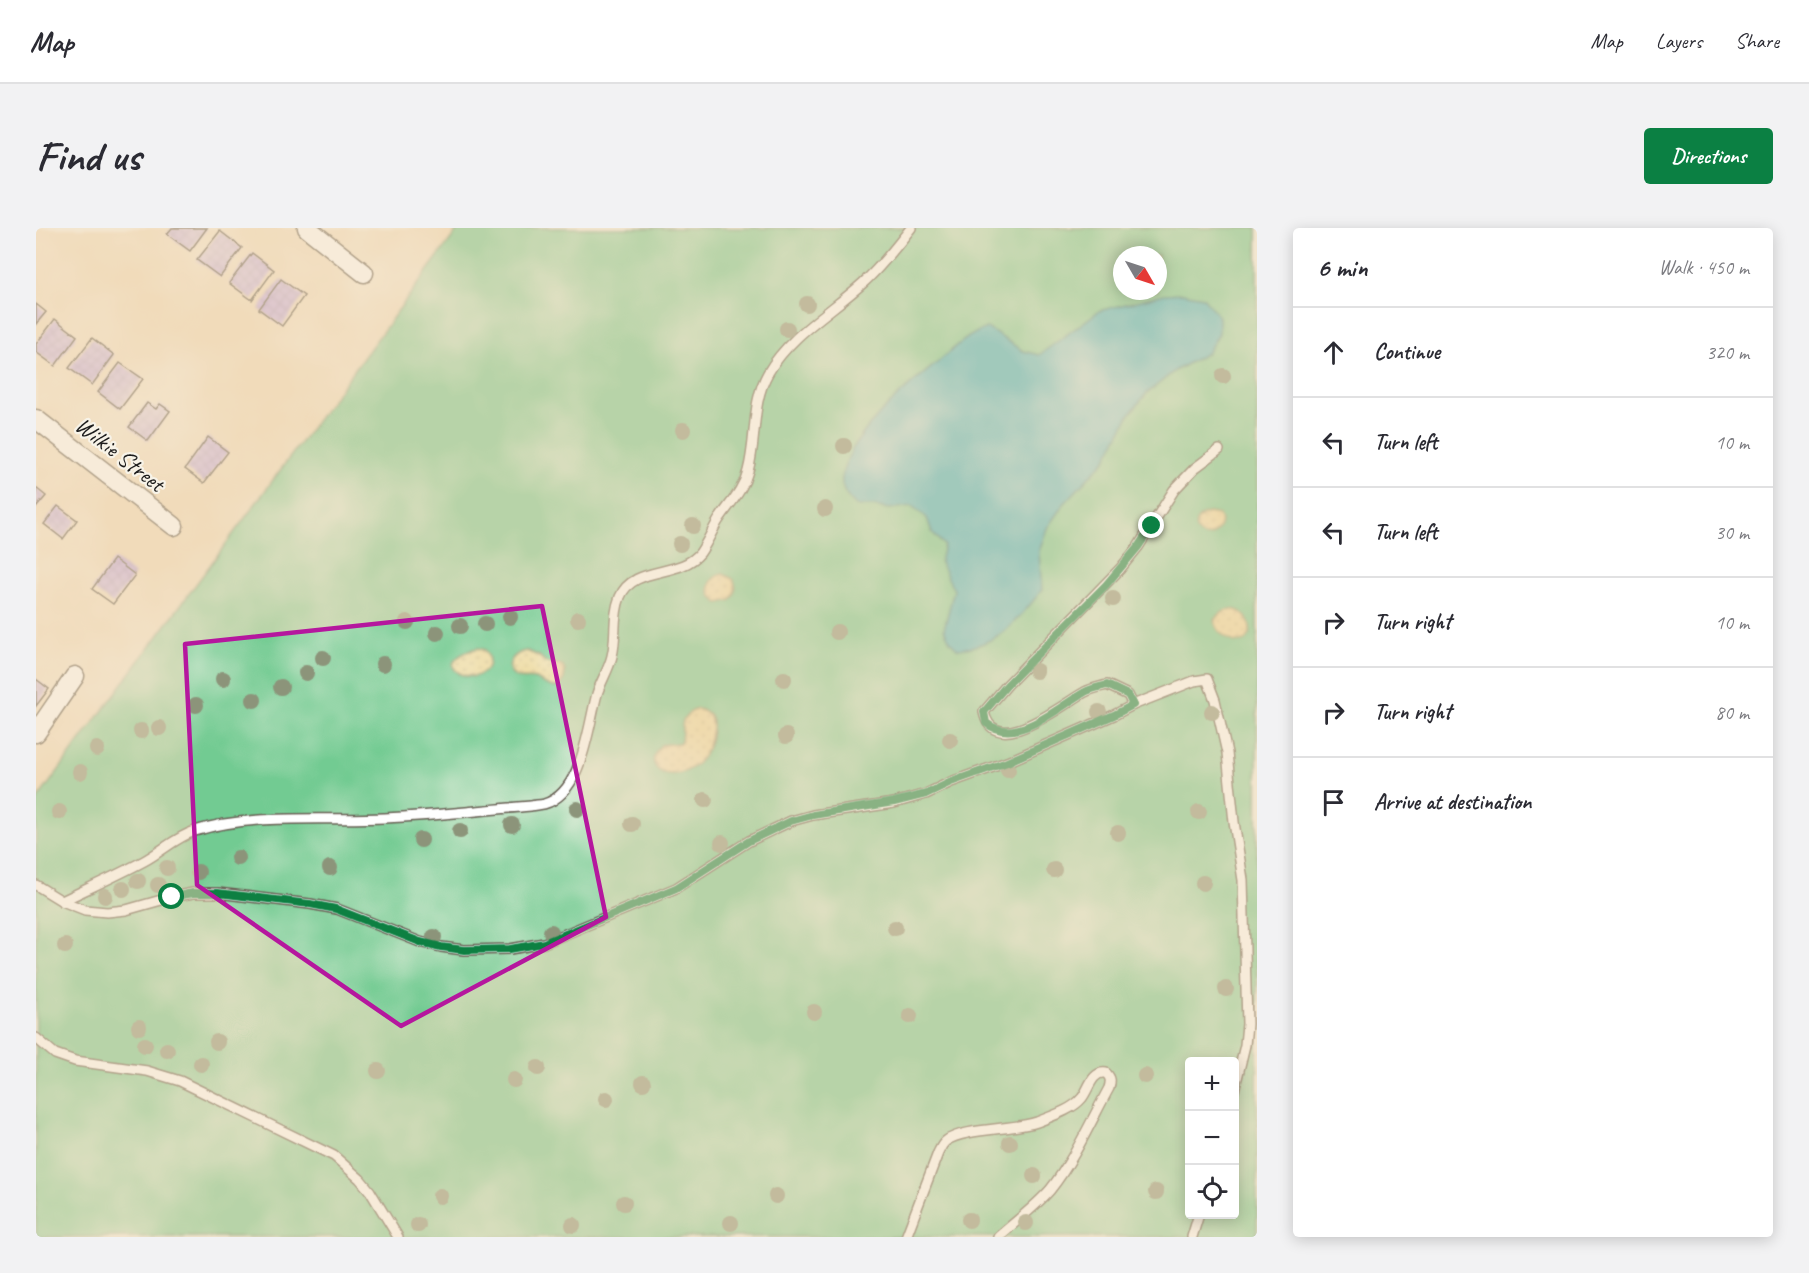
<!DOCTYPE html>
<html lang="en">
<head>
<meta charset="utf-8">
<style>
	body { margin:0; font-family:Caveat,sans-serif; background:#f2f2f3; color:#2b2b33 }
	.controls { position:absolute; right:18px; bottom:18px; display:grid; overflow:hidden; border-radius:6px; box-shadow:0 3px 15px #0003 }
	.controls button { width:54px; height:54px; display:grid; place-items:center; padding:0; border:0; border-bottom:2px solid #e1e1e2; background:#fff; color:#2b2b33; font:30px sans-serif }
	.compass { position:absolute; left:1077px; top:18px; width:54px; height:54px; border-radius:50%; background:#fff; box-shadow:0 3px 15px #0003; rotate:129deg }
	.stop { position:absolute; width:18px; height:18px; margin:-14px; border:4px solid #0b8043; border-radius:50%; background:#fff }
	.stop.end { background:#0b8043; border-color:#fff; box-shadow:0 2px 6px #0008 }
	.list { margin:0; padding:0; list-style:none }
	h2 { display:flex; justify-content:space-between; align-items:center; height:78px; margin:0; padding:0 24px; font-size:26px }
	h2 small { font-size:20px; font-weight:400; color:#7c7c81 }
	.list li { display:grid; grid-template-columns:39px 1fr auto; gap:18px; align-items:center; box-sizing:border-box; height:90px; padding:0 24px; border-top:2px solid #e1e1e2 }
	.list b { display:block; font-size:22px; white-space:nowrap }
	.list em { font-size:20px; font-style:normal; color:#7c7c81 }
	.icon { flex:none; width:33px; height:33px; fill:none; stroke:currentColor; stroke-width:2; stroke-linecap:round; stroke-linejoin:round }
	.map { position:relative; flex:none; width:1221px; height:1009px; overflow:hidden; border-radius:6px }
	header { display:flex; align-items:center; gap:36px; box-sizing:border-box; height:84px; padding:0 30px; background:#fff; border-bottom:2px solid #e1e1e2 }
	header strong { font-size:28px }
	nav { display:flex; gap:33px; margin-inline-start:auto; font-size:21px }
	.intro { display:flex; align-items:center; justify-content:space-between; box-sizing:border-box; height:144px; padding:0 36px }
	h1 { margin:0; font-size:42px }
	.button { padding:15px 27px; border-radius:6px; background:#0b8043; color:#fff; font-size:21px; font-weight:700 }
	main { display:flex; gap:36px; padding:0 36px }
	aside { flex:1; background:#fff; border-radius:6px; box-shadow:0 3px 15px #0003 }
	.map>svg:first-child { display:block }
	.green { fill:#72cb92; stroke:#477457; stroke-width:1.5; fill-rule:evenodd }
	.sand { fill:url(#sand-dots); stroke:#857b5d; stroke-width:1.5 }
	.water { fill:#43b3bd; stroke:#30686c; stroke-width:1.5 }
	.building { fill:url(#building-cross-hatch) }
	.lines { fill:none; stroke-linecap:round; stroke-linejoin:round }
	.service-casing { stroke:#675f53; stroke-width:12 }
	.minor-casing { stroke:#675f53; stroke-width:21 }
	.service { stroke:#fff; stroke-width:9 }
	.minor { stroke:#fff; stroke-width:18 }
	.tree { fill:#8c947a }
	.route { stroke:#0b8043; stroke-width:8 }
	.marked { fill:none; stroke:#b5179e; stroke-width:4.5; stroke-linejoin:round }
	.labels { text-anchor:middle; stroke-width:4.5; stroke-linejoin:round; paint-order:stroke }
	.street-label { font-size:24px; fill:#1c1c1c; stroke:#f7f3e8 }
</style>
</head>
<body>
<header>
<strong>Map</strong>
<nav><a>Map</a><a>Layers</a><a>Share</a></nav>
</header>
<div class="intro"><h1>Find us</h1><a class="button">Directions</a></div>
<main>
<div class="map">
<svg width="1221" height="1009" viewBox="0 0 1221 1009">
	<defs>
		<pattern id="sand-dots" width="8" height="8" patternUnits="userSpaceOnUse" patternTransform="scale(1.5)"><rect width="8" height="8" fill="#eeda9e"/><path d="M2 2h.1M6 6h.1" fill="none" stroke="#ccba88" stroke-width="1.8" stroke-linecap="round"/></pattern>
		<pattern id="building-cross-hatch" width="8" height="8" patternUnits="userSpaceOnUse" patternTransform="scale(1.5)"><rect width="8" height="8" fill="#c3a9e5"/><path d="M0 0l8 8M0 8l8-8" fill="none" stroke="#a791c4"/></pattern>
	</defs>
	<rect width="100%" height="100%" fill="#f7f3e8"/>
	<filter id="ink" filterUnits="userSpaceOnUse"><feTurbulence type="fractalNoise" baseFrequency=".0167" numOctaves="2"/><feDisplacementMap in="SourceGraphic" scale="12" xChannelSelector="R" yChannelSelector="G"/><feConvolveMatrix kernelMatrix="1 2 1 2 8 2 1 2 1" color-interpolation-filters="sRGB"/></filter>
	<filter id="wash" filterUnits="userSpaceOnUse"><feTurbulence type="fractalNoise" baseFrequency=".008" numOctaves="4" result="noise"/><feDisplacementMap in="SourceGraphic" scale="24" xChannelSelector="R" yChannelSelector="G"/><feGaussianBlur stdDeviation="1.35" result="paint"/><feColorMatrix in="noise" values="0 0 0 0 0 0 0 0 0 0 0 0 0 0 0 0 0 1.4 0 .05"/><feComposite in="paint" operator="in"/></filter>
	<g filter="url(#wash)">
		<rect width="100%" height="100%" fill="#f1dbba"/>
		<!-- green -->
		<path class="green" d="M 423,0 L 1221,0 L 1221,1009 L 0,1009 L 0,573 ZM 1086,27 L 1122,27 L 1122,63 L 1086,63 ZM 1154,834 L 1198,834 L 1198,986 L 1154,986 Z"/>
		<!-- sand -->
		<g class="sand">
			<path d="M 1172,285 L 1183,287 C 1185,292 1186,295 1182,301 C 1168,321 1145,294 1172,285 Z"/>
			<path d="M 687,346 L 697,351 C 701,358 700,366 695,372 L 683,375 C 669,366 671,350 687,346 Z"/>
			<path d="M 1195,381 C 1204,382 1209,386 1213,395 C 1221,423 1187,419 1178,393 C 1183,386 1187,383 1195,381 Z"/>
			<path d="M 442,420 L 449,422 C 462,442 439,454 425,446 C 404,435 431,422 442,420 Z"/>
			<path d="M 491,423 L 503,428 L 511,435 L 526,437 L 529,443 C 527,471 512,456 499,451 C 492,449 481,453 476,446 C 468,435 480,424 491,423 Z"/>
			<path d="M 661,481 C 672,483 677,489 676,500 C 671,565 594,552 625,517 L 643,515 L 645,513 C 648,497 641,489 661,481 Z"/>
		</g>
		<!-- water -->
		<path class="water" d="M 1147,65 L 1167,69 L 1183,89 L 1183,105 L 1171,125 L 1140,142 L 1111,165 L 1094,186 L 1070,231 L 1027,277 L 1011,300 L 1003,324 L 1006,362 C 983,391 962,418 922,421 L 914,413 L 908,401 L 918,362 L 904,334 L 908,317 L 896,304 L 891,290 L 876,278 L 853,281 L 837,278 L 820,278 C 812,270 805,263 806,250 C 812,206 869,161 902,134 C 918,120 931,107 951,100 L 987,123 L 1003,127 L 1063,83 L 1128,66 Z"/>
		<g id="blocks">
			<!-- building -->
			<g class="building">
				<path d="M 136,0 L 171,0 L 154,23 L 131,6 Z"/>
				<path d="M 184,3 L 206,20 L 184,49 L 161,32 Z"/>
				<path d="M 216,25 L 238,42 L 216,72 L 193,55 Z"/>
				<path d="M 245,51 L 268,68 L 246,98 L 223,81 Z"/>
				<path d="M 0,76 L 10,84 L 0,96 Z"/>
				<path d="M 19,91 L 41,108 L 19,138 L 0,124 L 0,116 Z"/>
				<path d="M 56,110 L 78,127 L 56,157 L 33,140 Z"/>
				<path d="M 84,135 L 107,151 L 84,181 L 62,164 Z"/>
				<path d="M 111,175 L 120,181 L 124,176 L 134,183 L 112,213 L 93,199 Z"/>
				<path d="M 172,209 L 192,224 L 168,255 L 149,241 Z"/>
				<path d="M 0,260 L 10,268 L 0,280 Z"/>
				<path d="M 22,278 L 41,292 L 27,311 L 8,296 Z"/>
				<path d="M 78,331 L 99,347 L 77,376 L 56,361 Z"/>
				<path d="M 0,451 L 13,461 L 0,478 Z"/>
			</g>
		</g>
	</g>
	<g filter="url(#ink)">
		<use href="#blocks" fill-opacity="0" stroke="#675f53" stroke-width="1.5"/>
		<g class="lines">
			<defs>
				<g id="service">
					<path d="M 1097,477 L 1158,453 L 1171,451 L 1179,472 L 1191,525 L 1198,594 L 1207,652 L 1211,796 L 1209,817 L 1198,863"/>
					<path d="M 0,657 L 26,673 L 49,682 L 71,684 L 90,682 L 136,669 L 157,665 L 182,665 L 274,676 L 301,681 L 384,714 L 405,719 L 428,722 L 474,721 L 508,715 L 640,660 L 713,613 L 755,593 L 777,587 L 858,575 L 890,566 L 915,554 L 971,534 L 1078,487 L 1097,477 L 1092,467 L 1071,457 C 1064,459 1056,460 1049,464 C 1028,475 958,533 948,484 L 971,457 L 1084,341 L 1102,319 L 1138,262 L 1159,240 L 1183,222"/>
					<path d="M 26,673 C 53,660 82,647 108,633 C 125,624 140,609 159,603 C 215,585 290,593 349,590 C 398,588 446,582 495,578 C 499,577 504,577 508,576 C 547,565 552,498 561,466 C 565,453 573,441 576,428 C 581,408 576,389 584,369 C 597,337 644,350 664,325 C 671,315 676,303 682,293 C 693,276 707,263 712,243 C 721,210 715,175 732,145 C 754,107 795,84 827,55 C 845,39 860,19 875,0"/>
					<path d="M 0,810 L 19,826 L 39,833 L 111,843 L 144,853 L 298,928 L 324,951 L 334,963 L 362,1009"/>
					<path d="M 870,1009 L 902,925 C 904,921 906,916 910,913 C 927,900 978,902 1001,894 C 1016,888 1036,882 1046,870 C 1053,861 1056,843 1070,845 C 1075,850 1075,853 1073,860 C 1055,893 1038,932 1014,962 C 999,979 979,994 962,1009"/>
					<path d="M 1156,1009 L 1163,986"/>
				</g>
				<g id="minor">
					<path d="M 271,0 L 328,45"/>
					<path d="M 0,191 L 138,298"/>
					<path d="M 0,505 L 39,448"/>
				</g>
			</defs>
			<!-- service casing -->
			<use href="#service" class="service-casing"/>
			<!-- minor casing -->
			<use href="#minor" class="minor-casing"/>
			<!-- service -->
			<use href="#service" class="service"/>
			<!-- minor -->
			<use href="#minor" class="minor"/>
		</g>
		<!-- trees -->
		<g class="tree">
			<circle cx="771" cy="76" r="8"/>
			<circle cx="751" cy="101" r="8"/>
			<circle cx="1187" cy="148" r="8"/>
			<circle cx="647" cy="202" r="8"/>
			<circle cx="808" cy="218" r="8"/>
			<circle cx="789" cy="281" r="8"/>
			<circle cx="657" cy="298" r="8"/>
			<circle cx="644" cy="316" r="8"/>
			<circle cx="1077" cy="371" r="8"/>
			<circle cx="474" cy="389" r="8"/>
			<circle cx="542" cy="391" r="8"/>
			<circle cx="371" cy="394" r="8"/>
			<circle cx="449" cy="396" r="8"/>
			<circle cx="424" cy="398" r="8"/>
			<circle cx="801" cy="404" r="8"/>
			<circle cx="401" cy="405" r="8"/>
			<circle cx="287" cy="430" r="8"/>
			<circle cx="347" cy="436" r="8"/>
			<circle cx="1000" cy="443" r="8"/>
			<circle cx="270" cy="445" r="8"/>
			<circle cx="187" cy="451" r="8"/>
			<circle cx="748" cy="451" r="8"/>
			<circle cx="245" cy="459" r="8"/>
			<circle cx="218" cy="472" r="8"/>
			<circle cx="160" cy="477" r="8"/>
			<circle cx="1063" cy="484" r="8"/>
			<circle cx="1176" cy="484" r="8"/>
			<circle cx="123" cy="500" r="8"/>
			<circle cx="105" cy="503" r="8"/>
			<circle cx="750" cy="508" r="8"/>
			<circle cx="914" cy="512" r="8"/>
			<circle cx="61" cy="521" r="8"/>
			<circle cx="972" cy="542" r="8"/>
			<circle cx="44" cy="544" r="8"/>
			<circle cx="669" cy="572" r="8"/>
			<circle cx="541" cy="581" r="8"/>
			<circle cx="23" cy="584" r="8"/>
			<circle cx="1163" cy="584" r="8"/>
			<circle cx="596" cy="596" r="8"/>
			<circle cx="476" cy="597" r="8"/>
			<circle cx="424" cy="603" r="8"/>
			<circle cx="1082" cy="605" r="8"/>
			<circle cx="385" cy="612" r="8"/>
			<circle cx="686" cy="615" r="8"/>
			<circle cx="202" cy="630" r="8"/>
			<circle cx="131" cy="640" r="8"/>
			<circle cx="294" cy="640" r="8"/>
			<circle cx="1018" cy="642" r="8"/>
			<circle cx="162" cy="644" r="8"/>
			<circle cx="102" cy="653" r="8"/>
			<circle cx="1167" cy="655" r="8"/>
			<circle cx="122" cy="657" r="8"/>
			<circle cx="87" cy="661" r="8"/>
			<circle cx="69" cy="668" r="8"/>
			<circle cx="859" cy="700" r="8"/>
			<circle cx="515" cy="704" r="8"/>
			<circle cx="398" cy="709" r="8"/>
			<circle cx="29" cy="718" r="8"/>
			<circle cx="1190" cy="761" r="8"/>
			<circle cx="778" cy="784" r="8"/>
			<circle cx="874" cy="788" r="8"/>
			<circle cx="103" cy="799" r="8"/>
			<circle cx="181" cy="814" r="8"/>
			<circle cx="109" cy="817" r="8"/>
			<circle cx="131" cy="822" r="8"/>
			<circle cx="165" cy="836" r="8"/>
			<circle cx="502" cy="840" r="8"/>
			<circle cx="342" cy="843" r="8"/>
			<circle cx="1109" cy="848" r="8"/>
			<circle cx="478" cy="852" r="8"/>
			<circle cx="607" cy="855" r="8"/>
			<circle cx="570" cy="871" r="8"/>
			<circle cx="974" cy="915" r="8"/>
			<circle cx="998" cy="948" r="8"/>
			<circle cx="1120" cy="964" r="8"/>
			<circle cx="404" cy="968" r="8"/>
			<circle cx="740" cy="968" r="8"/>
			<circle cx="588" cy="975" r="8"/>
			<circle cx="933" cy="992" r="8"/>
			<circle cx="695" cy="995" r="8"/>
			<circle cx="990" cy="995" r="8"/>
			<circle cx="382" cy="997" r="8"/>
			<circle cx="537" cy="997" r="8"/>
		</g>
	</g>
	<g class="lines" filter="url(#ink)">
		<!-- route -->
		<path class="route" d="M 136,669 L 157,665 L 182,665 L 274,676 L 300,681 L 384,714 L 405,719 L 428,722 L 474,721 L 508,715 L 640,660 L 713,613 L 755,593 L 777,587 L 858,574 L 890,566 L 915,554 L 971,534 L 1078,487 L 1097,477 L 1092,467 L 1071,457 C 1064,459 1055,460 1049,464 C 1022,479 981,519 950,495 L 948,484 L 971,457 L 1070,357 L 1102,319 L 1116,298"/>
	</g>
	<!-- marked area -->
	<path d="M0 0H1221V1009H0ZM 506,378 L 570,689 L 365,798 L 161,657 L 149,416 Z" fill="#f1dbba" fill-opacity=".55" fill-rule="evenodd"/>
	<path class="marked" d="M 506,378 L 570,689 L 365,798 L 161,657 L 149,416 Z"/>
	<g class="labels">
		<!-- street labels -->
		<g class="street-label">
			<text transform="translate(84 226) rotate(38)" y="8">Wilkie Street</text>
		</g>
	</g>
</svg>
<div class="controls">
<button>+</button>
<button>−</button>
<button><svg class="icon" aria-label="locate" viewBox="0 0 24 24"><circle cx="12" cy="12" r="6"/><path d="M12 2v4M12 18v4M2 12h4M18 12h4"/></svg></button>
</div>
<svg class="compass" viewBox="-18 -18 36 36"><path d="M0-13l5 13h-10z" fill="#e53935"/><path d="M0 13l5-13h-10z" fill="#7c7c81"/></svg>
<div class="stop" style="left:136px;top:669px"></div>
<div class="stop end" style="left:1116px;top:298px"></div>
</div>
<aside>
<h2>6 min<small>Walk · 450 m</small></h2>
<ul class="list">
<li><svg class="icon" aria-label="ahead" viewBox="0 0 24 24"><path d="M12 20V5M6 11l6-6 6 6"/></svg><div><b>Continue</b></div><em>320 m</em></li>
<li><svg class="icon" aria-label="left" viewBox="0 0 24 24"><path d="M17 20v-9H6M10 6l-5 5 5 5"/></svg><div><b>Turn left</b></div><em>10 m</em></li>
<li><svg class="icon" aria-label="left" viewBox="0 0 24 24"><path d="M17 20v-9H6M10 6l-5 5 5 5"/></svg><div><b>Turn left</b></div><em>30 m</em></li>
<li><svg class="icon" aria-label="right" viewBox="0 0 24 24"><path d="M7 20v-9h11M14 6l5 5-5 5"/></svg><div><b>Turn right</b></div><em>10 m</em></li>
<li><svg class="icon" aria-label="right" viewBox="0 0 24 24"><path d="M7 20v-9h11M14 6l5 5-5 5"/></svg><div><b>Turn right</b></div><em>80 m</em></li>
<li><svg class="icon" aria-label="arrive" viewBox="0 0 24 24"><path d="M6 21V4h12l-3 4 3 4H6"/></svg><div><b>Arrive at destination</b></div></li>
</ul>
</aside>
</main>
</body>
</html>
